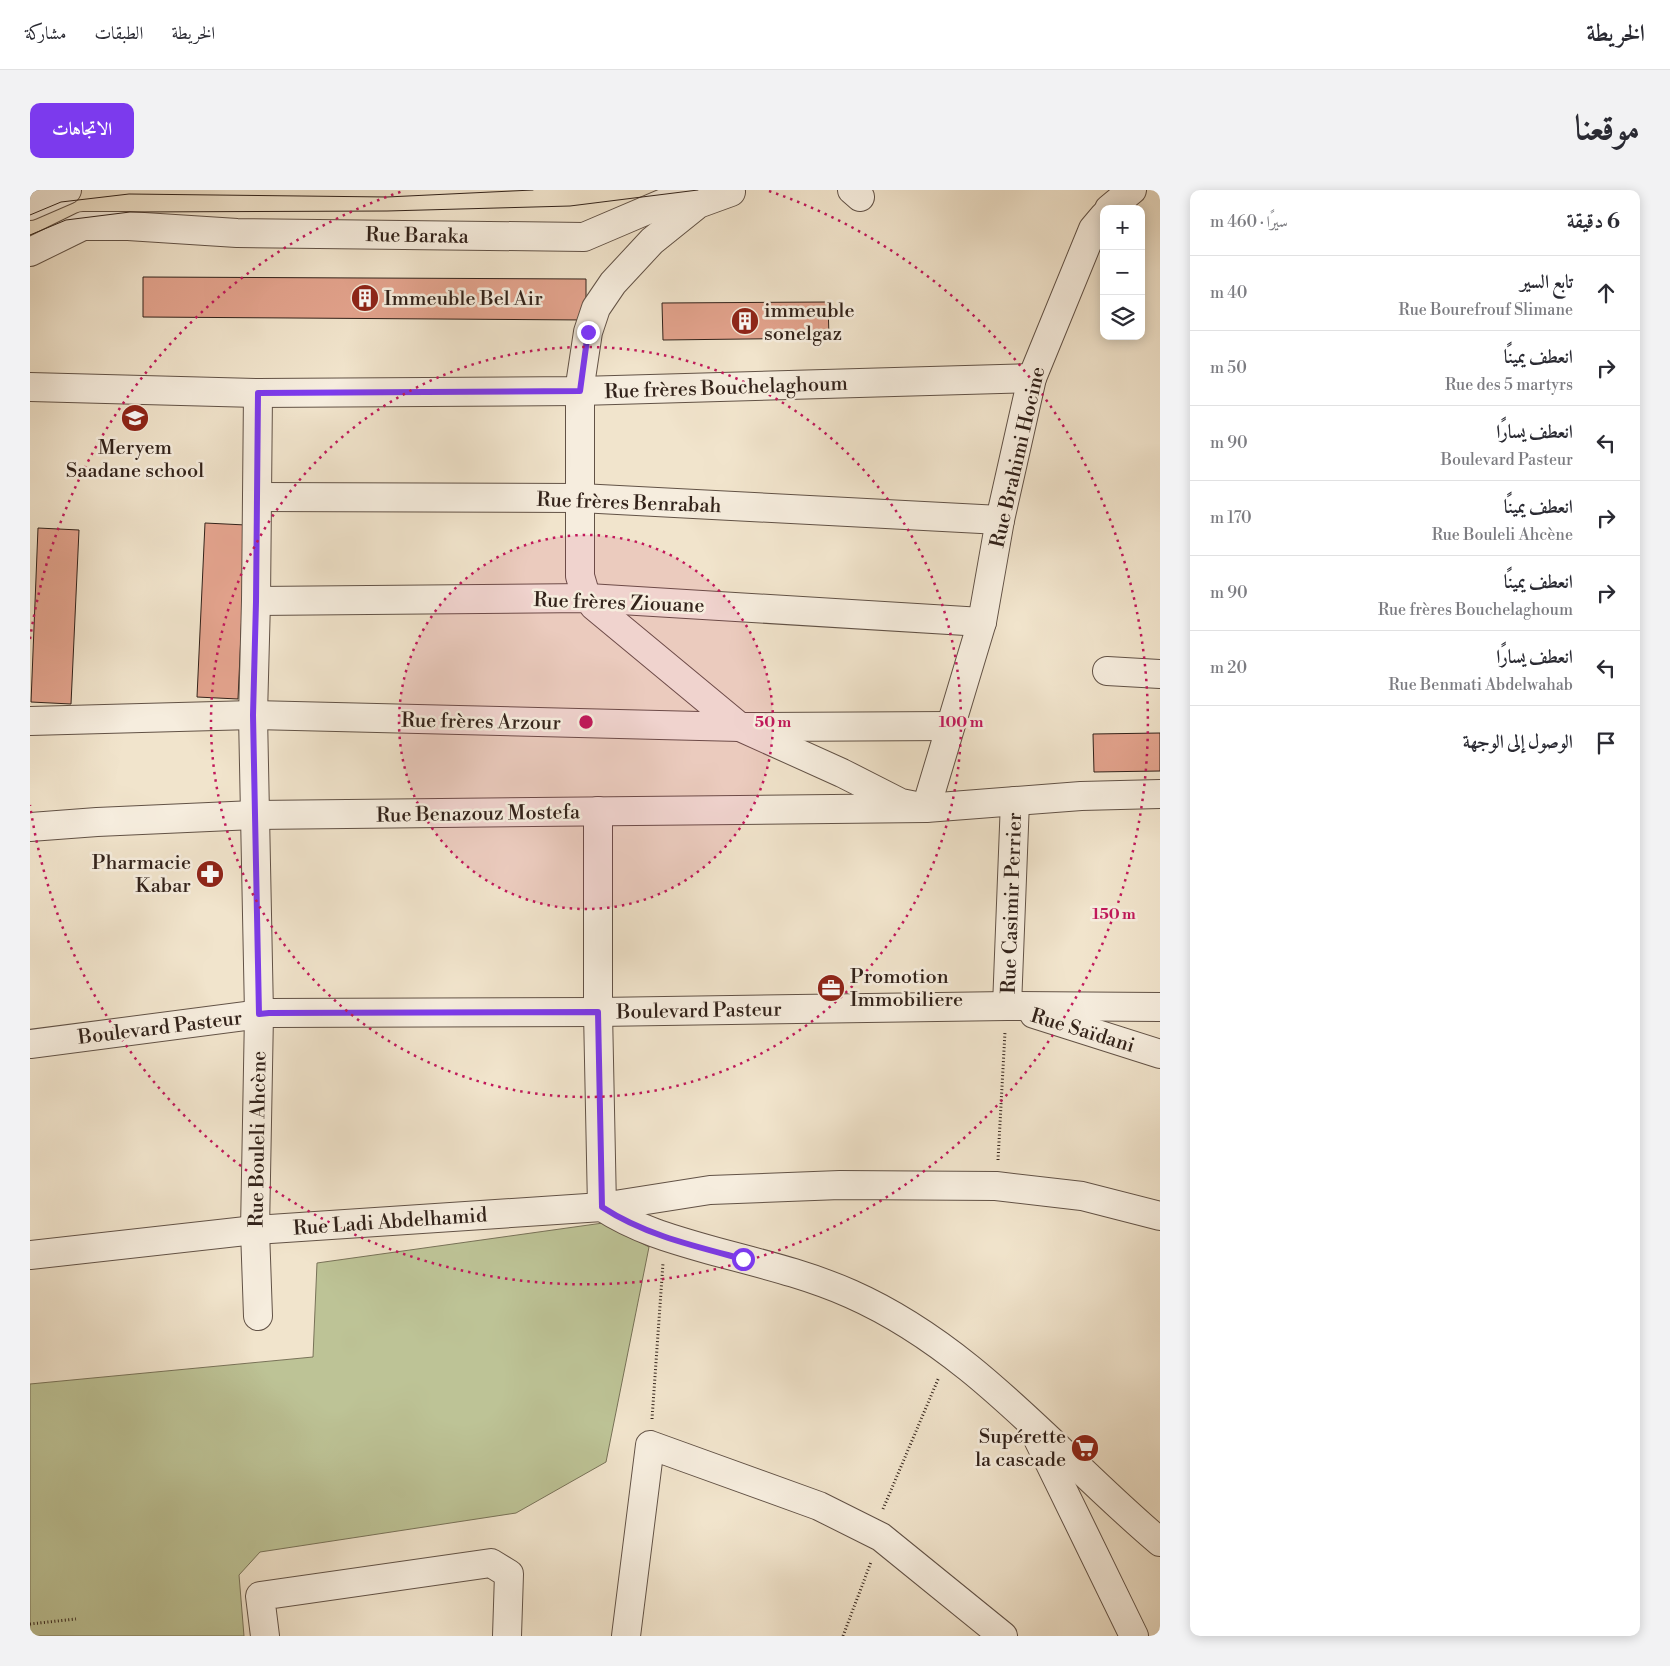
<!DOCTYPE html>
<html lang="ar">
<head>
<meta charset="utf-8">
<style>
	body { margin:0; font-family:"Libre Bodoni",Amiri,serif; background:#f2f2f3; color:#2b2b33; direction:rtl }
	.controls { position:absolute; right:15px; top:15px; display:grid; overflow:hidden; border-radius:10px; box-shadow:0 2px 12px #0003 }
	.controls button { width:45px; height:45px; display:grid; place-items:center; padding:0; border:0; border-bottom:1px solid #e1e1e2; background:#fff; color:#2b2b33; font:25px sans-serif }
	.stop { position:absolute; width:15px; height:15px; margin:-11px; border:4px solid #7c3aed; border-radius:50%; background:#fff }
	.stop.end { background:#7c3aed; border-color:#fff; box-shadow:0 1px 5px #0008 }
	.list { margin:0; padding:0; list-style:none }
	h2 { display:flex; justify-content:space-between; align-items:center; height:65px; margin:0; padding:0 20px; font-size:21px }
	h2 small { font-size:16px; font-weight:400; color:#7c7c81 }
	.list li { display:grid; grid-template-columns:32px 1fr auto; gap:15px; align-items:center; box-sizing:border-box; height:75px; padding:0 20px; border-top:1px solid #e1e1e2 }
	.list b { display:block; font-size:19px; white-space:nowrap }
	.list p { margin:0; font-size:16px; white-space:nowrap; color:#7c7c81 }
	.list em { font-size:16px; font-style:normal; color:#7c7c81 }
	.icon { flex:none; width:28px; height:28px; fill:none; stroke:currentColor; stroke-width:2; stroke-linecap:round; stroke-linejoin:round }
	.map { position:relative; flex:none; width:1130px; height:1446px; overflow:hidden; direction:ltr; border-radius:10px }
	header { display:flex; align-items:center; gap:30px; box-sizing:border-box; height:70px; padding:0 25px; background:#fff; border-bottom:1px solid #e1e1e2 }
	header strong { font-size:24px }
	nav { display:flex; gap:28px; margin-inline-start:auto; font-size:18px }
	.intro { display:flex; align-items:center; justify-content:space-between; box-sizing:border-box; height:120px; padding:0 30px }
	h1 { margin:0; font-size:35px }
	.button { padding:12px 22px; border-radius:10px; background:#7c3aed; color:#fff; font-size:18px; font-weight:700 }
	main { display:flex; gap:30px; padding:0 30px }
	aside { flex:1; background:#fff; border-radius:10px; box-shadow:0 2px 12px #0003 }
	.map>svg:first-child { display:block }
	.green { fill:#bdc396; stroke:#787258 }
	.building { fill:#e3a38d; stroke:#32221a }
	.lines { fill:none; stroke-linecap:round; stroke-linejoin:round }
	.minor-casing { stroke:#625246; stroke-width:30 }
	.path { stroke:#32221a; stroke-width:3; stroke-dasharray:1 2.5; stroke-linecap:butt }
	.minor { stroke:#f6edde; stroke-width:28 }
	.tram { stroke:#32221a; stroke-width:1 }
	.route { stroke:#7c3aed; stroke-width:6 }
	.ring { fill:none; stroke:#c2185b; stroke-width:2.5; stroke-dasharray:2.5 5 }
	.labels { text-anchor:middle; stroke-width:5; stroke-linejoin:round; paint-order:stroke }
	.street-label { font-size:20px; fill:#32221a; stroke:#f6edde }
	.poi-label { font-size:20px; fill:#32221a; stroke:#f6edde; text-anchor:start }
	.centre { fill:#c2185b; stroke:#f6edde; stroke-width:2.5 }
	.ring-label { font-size:15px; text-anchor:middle; font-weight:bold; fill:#c2185b; stroke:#f6edde; stroke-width:5; stroke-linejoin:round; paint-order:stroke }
</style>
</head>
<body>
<header>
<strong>الخريطة</strong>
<nav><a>الخريطة</a><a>الطبقات</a><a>مشاركة</a></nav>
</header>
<div class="intro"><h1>موقعنا</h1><a class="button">الاتجاهات</a></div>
<main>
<aside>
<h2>6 دقيقة<small>سيرًا · 460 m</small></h2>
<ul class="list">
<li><svg class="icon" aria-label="ahead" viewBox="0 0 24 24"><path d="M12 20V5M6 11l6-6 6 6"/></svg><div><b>تابع السير</b><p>Rue Bourefrouf Slimane</p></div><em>40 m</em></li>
<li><svg class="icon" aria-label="right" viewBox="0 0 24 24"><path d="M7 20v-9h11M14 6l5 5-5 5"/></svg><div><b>انعطف يمينًا</b><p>Rue des 5 martyrs</p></div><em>50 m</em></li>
<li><svg class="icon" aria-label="left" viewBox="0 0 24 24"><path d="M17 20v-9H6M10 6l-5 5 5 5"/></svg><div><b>انعطف يسارًا</b><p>Boulevard Pasteur</p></div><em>90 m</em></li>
<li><svg class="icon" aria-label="right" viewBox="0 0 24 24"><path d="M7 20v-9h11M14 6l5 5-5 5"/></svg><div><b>انعطف يمينًا</b><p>Rue Bouleli Ahcène</p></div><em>170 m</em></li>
<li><svg class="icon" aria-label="right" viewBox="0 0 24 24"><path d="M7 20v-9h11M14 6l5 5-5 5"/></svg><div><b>انعطف يمينًا</b><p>Rue frères Bouchelaghoum</p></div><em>90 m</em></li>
<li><svg class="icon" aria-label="left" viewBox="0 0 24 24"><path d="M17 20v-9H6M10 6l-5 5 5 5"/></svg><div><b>انعطف يسارًا</b><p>Rue Benmati Abdelwahab</p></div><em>20 m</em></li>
<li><svg class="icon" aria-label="arrive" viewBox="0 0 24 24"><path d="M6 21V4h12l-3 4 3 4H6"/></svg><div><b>الوصول إلى الوجهة</b></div></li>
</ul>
</aside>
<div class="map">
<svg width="1130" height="1446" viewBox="0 0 1130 1446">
	<rect width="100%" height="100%" fill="#f1e4cc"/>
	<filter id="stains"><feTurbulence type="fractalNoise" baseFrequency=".004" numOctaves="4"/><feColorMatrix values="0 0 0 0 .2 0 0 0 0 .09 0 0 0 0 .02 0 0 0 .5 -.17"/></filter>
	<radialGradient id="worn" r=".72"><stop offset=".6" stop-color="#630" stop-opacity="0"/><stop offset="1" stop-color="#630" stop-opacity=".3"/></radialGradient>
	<!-- green -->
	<path class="green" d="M 573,1033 L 619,1057 L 576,1272 L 486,1323 L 230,1362 L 209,1385 L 214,1446 L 0,1446 L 0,1194 L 283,1167 L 287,1073 Z"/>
	<!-- building -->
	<g class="building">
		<path d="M 113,87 L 556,89 L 556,130 L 113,127 Z"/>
		<path d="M 798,112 L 799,148 L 633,150 L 632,113 Z"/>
		<path d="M 175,333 L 216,335 L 208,509 L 167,507 Z"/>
		<path d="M 8,338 L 49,340 L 41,514 L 1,512 Z"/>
		<path d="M 1130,543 L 1130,581 L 1064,582 L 1063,544 Z"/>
	</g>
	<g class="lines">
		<defs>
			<g id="minor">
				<path d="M 822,0 L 830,7"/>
				<path d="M 701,2 L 668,14 L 622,51 L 583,93 L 566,118 L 558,142 L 550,195 L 550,386 L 555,403 L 564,416 L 710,537 L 812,583 L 871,613 L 896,618 L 1051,606 L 1130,604"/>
				<path d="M 0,16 L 37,0"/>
				<path d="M 1079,19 L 1102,0"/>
				<path d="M 0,62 L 53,36 L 98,36 L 207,43 L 554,47 L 643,9 L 680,4"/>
				<path d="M 0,197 L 228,203 L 550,201 L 1002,188"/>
				<path d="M 228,203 L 226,411 L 223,525 L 229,824 L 225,1040 L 228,1126"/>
				<path d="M 227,307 L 550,308 L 970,330"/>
				<path d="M 226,411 L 558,408 L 952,432"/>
				<path d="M 1077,481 L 1130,484"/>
				<path d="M 0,531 L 223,525 L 710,537 L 920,536"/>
				<path d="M 568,621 L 568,822 L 572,1017"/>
				<path d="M 0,637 L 67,632 L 224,625 L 896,618 L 952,432 L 970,330 L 1002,188 L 1063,39 L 1074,26"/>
				<path d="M 977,816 L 985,611"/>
				<path d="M 1004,824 L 1130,864"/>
				<path d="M 0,854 L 239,823 L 568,822 L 977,816 L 1130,817"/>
				<path d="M 572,1017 C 606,1039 641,1049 680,1060 C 728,1073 776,1084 821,1104 C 945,1159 1029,1267 1130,1352"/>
				<path d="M 0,1065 L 225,1040 L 572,1017 L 680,1000 L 810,995 L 966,996 L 1052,1006 L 1130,1026"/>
				<path d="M 1007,1247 L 1104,1446"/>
				<path d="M 235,1446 L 230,1406 L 461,1373 L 479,1384 L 477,1446"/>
				<path d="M 596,1446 L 620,1255 L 789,1316 L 851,1347 L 973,1446"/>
			</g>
		</defs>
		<!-- minor casing -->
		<use href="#minor" class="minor-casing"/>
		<!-- path -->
		<g class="path">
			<path d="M 968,970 L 975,842"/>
			<path d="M 622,1229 L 633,1073"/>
			<path d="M 853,1319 L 909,1187"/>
			<path d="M 0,1434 L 46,1429"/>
			<path d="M 813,1446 L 841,1372"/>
		</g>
		<!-- minor -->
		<use href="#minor" class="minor"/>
		<!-- tram -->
		<g class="tram">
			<path d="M 0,25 L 31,12 L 99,4 L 357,7 L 503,0"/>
			<path d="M 0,45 L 36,30 L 100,22 L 357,21 L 540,16 L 668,0"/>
		</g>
	</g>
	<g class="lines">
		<!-- route -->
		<path class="route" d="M 558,142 L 550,201 L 228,203 L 226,412 L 223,525 L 229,824 L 239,823 L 568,822 L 572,1017 C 615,1045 664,1056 713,1069"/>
	</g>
	<!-- distance rings -->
	<circle cx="556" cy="532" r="187" fill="#c2185b" fill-opacity=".12"/>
	<g class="ring">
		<circle cx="556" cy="532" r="187"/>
		<circle cx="556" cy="532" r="375"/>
		<path d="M0 449A562 562 0 0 1 373 1M739 1A562 562 0 1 1 0 615"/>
	</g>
	<!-- icons -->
	<defs>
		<symbol id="building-disc" viewBox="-11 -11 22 22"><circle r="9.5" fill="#8f2418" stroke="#f6edde"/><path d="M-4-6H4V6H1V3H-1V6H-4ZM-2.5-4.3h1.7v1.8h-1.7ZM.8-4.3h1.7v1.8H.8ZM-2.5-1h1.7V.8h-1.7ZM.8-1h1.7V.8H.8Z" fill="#fff"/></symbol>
		<symbol id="school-disc" viewBox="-11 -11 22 22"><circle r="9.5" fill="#8f2418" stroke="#f6edde"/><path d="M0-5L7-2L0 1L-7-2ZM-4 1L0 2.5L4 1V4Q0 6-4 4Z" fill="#fff"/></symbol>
		<symbol id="pharmacy-disc" viewBox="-11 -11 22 22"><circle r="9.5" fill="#8f2418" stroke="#f6edde"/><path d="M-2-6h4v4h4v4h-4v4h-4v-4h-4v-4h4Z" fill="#fff"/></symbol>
		<symbol id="office-disc" viewBox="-11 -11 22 22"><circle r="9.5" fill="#8f2418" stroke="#f6edde"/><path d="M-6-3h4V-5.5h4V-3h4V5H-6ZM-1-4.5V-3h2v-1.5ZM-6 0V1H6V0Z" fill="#fff"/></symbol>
		<symbol id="supermarket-disc" viewBox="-11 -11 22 22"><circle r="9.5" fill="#8f2418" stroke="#f6edde"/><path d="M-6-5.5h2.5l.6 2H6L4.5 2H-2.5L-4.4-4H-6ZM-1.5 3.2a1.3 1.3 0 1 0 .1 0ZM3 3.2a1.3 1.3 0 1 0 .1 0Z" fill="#fff"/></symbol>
	</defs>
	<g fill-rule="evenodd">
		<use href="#building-disc" x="319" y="92" width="32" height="32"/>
		<use href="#building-disc" x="699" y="115" width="32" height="32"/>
		<use href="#school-disc" x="89" y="212" width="32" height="32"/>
		<use href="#pharmacy-disc" x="164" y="668" width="32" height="32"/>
		<use href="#office-disc" x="785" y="782" width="32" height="32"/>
		<use href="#supermarket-disc" x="1039" y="1242" width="32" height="32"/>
	</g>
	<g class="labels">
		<!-- street labels -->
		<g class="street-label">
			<text transform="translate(387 45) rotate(1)" y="7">Rue Baraka</text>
			<text transform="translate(696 197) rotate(-2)" y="7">Rue frères Bouchelaghoum</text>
			<text transform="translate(987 267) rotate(-77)" y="7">Rue Brahimi Hocine</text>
			<text transform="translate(599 312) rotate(2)" y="7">Rue frères Benrabah</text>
			<text transform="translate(589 412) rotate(2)" y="7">Rue frères Ziouane</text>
			<text transform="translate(451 531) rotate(1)" y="7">Rue frères Arzour</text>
			<text transform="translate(448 623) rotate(-1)" y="7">Rue Benazouz Mostefa</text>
			<text transform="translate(981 713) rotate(-88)" y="7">Rue Casimir Perrier</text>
			<text transform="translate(669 820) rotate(-1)" y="7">Boulevard Pasteur</text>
			<text transform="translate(130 837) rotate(-7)" y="7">Boulevard Pasteur</text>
			<text transform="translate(1053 840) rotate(17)" y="7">Rue Saïdani</text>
			<text transform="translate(227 949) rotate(-89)" y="7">Rue Bouleli Ahcène</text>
			<text transform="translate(360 1031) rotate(-4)" y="7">Rue Ladi Abdelhamid</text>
		</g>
		<!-- poi labels -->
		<g class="poi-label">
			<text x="354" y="115">Immeuble Bel Air</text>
			<text x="734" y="127">immeuble<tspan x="734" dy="23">sonelgaz</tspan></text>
			<text x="105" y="264" text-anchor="middle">Meryem<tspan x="105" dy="23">Saadane school</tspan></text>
			<text x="161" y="679" text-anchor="end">Pharmacie<tspan x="161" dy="23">Kabar</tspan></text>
			<text x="820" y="793">Promotion<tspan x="820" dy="23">Immobiliere</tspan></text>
			<text x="1036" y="1253" text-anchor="end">Supérette<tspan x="1036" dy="23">la cascade</tspan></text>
		</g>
	</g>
	<circle cx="556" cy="532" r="8" class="centre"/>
	<g class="ring-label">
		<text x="743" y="537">50 m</text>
		<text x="931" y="537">100 m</text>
		<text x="1084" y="729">150 m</text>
	</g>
	<rect width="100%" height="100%" filter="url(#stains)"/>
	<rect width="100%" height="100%" fill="url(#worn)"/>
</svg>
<div class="controls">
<button>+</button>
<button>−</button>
<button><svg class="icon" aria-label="layers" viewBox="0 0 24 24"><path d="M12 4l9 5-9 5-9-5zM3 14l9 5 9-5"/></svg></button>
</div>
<div class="stop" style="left:713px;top:1069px"></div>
<div class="stop end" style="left:558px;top:142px"></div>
</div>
</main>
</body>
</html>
